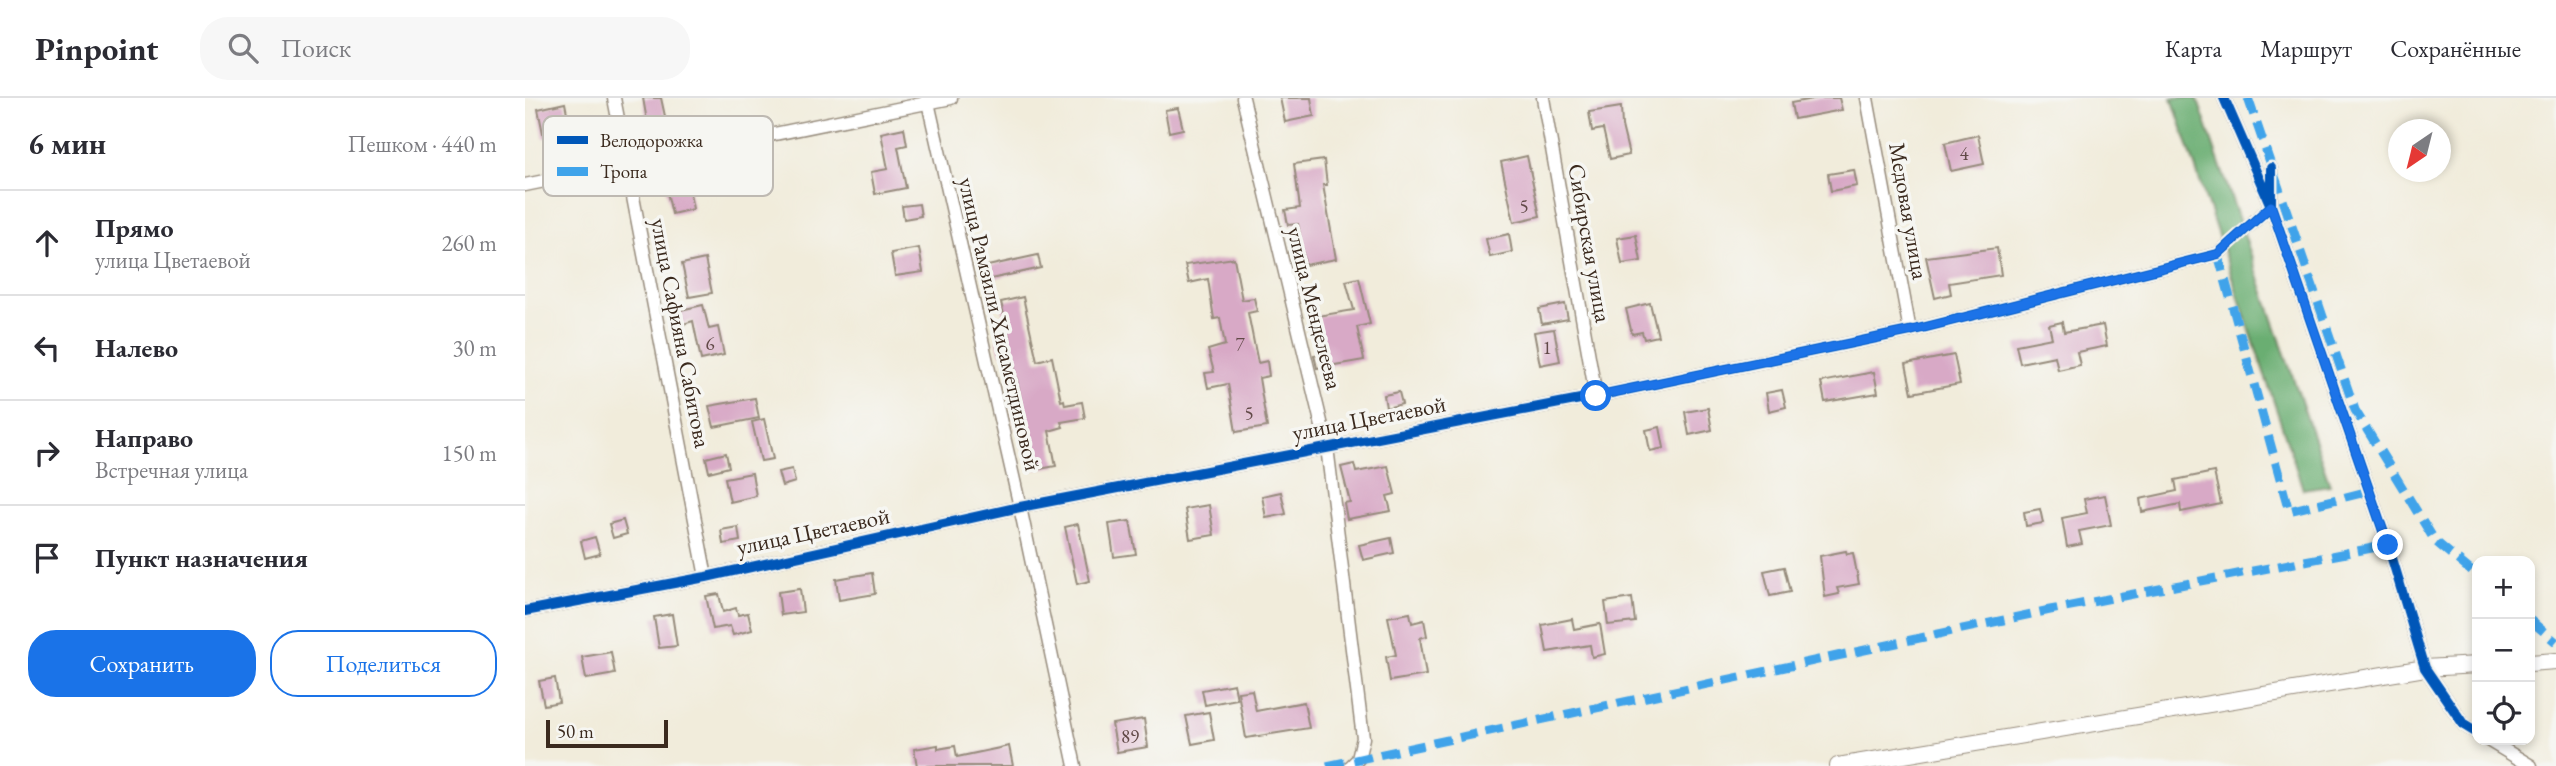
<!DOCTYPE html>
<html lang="ru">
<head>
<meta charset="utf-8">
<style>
	body { margin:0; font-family:"EB Garamond",serif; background:#f7f7f7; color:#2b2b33 }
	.controls { position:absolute; right:21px; bottom:21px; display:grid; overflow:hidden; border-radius:14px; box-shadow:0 4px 10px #0003 }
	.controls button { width:63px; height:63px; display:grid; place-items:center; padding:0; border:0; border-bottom:2px solid #e1e1e2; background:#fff; color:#2b2b33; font:35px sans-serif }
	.compass { position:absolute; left:1863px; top:21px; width:63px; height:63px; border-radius:50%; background:#fff; box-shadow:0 4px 10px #0003; rotate:215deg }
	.scale { position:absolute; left:21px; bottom:18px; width:122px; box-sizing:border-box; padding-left:7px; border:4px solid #3b2a1e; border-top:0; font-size:19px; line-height:24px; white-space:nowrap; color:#3b2a1e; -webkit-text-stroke:5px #f6f6f2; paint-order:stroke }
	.stop { position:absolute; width:21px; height:21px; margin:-16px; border:5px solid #1a73e8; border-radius:50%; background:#fff }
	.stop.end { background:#1a73e8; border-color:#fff; box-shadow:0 2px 7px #0008 }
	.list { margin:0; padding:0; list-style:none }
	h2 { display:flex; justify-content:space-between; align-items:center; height:91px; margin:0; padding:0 28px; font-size:30px }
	h2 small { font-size:23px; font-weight:400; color:#7c7c81 }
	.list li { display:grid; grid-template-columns:46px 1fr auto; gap:21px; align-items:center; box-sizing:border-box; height:105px; padding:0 28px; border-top:2px solid #e1e1e2 }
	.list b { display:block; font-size:26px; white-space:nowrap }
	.list p { margin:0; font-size:23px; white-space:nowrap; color:#7c7c81 }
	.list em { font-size:23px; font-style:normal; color:#7c7c81 }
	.actions { display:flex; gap:14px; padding:21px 28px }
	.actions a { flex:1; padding:16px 0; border:2px solid #1a73e8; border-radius:28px; text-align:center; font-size:24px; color:#1a73e8 }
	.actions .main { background:#1a73e8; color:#fff }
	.icon { flex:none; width:38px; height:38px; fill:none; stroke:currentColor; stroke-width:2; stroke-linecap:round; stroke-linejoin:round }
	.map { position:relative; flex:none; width:2031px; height:668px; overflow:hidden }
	header { display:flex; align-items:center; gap:42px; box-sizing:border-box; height:98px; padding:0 35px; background:#fff; border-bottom:2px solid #e1e1e2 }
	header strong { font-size:33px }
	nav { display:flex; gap:38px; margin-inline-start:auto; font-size:24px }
	.search { width:490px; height:63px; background:#f7f7f7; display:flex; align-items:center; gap:18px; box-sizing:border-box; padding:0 24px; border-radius:28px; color:#7c7c81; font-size:26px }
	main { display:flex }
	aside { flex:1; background:#fff }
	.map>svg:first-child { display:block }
	.forest { fill:#6bae72; stroke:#536c48; stroke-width:2 }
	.building { fill:#d8a9c6 }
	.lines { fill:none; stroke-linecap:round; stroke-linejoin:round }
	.minor-casing { stroke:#968b7c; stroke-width:15 }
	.tertiary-casing { stroke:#968b7c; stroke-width:18 }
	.minor { stroke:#fff; stroke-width:12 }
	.tertiary { stroke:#fff; stroke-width:16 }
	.quiet { stroke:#3fa3ea; stroke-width:9; stroke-dasharray:18 9; stroke-linecap:butt }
	.cycleway-casing { stroke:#f6f6f2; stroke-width:15 }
	.cycleway { stroke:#0057b8; stroke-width:10 }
	.route { stroke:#1a73e8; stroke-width:9 }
	.labels { text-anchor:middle; stroke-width:7; stroke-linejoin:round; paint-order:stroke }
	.number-label { font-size:19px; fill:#624a48 }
	.street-label { font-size:23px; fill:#3b2a1e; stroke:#f6f6f2 }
	.key { fill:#f6f6f2; stroke:#beb9b2; stroke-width:2 }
	.key-label { font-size:19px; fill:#3b2a1e }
</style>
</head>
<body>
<header>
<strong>Pinpoint</strong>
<div class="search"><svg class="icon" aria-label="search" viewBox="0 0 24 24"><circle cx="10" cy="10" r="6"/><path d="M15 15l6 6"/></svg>Поиск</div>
<nav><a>Карта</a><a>Маршрут</a><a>Сохранённые</a></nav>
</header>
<main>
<aside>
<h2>6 мин<small>Пешком · 440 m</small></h2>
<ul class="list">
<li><svg class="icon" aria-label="ahead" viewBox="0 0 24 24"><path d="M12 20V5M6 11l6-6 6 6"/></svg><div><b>Прямо</b><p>улица Цветаевой</p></div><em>260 m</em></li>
<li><svg class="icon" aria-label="left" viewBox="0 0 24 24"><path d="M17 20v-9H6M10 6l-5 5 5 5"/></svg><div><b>Налево</b></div><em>30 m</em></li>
<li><svg class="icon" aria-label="right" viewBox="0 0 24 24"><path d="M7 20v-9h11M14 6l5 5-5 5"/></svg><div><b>Направо</b><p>Встречная улица</p></div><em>150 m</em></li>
<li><svg class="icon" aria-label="arrive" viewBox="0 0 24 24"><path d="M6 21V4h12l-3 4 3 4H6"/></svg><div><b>Пункт назначения</b></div></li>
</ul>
<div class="actions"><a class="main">Сохранить</a><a>Поделиться</a></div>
</aside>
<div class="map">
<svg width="2031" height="668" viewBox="0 0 2031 668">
	<rect width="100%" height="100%" fill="#f6f6f2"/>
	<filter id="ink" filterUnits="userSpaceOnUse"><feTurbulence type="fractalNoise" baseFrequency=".0143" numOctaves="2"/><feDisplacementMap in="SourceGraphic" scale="14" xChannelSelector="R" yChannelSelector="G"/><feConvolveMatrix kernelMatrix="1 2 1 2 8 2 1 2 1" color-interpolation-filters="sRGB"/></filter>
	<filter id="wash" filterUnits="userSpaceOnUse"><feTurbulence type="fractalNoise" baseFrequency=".00686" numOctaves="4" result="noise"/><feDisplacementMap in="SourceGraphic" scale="28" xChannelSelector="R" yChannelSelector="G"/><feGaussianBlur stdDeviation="1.57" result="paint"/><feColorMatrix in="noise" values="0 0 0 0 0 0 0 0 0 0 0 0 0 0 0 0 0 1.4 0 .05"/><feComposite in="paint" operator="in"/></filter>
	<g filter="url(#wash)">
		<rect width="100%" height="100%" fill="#f1ecdb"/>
		<!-- forest -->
		<path class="forest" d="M 1647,0 L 1672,0 L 1805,387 L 1778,391 Z"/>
		<g id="blocks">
			<!-- building -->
			<g class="building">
				<path d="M 118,0 L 136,0 L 143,32 L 118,37 L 115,25 L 122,23 Z"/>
				<path d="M 755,0 L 786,0 L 789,18 L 760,24 Z"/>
				<path d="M 1293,0 L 1314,0 L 1317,12 L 1269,21 L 1266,5 Z"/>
				<path d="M 40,5 L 46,35 L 19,40 L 13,11 Z"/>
				<path d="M 1096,9 L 1097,28 L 1104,57 L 1085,61 L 1078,31 L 1067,33 L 1064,14 Z"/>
				<path d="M 653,10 L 658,31 L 644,34 L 640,12 Z"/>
				<path d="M 379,30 L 382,47 L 373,49 L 381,90 L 350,96 L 346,74 L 363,71 L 356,35 Z"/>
				<path d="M 1453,37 L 1459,66 L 1426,73 L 1420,45 Z"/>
				<path d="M 1002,58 L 1015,118 L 989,124 L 976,64 Z"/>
				<path d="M 799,62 L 802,87 L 798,87 L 811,161 L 780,167 L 773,126 L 763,127 L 760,112 L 775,110 L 769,66 Z"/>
				<path d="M 1329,72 L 1332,88 L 1306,93 L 1303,76 Z"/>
				<path d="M 163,85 L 168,111 L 147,116 L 141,90 Z"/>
				<path d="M 394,106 L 396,118 L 379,121 L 377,108 Z"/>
				<path d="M 984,136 L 987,154 L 965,159 L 961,141 Z"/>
				<path d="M 1111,137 L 1116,163 L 1097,166 L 1092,140 Z"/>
				<path d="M 394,150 L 398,174 L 370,178 L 366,155 Z"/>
				<path d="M 1472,150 L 1476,177 L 1424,185 L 1426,196 L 1410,200 L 1401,159 Z"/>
				<path d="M 513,157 L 516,170 L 461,182 L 458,169 Z"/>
				<path d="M 709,160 L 717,202 L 729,200 L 732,213 L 723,215 L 733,265 L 742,263 L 744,278 L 734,280 L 742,329 L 711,334 L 703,286 L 683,290 L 680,275 L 689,274 L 683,252 L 700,247 L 695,220 L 689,221 L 683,181 L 664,185 L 660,167 Z"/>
				<path d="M 180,161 L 187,195 L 164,199 L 157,166 Z"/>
				<path d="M 834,180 L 845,226 L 832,229 L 839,262 L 792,270 L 789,257 L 800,255 L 793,218 L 829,212 L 821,183 Z"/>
				<path d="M 498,199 L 512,263 L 527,259 L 536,303 L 539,302 L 540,307 L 557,304 L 560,320 L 536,324 L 538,329 L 524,333 L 531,368 L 509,372 L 500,330 L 491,331 L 487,314 L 498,312 L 486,253 L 475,256 L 472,241 L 484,239 L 476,204 Z"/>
				<path d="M 1125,205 L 1133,238 L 1119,241 L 1117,234 L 1107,236 L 1101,211 Z"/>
				<path d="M 1040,206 L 1043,221 L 1017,226 L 1014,211 Z"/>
				<path d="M 178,207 L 184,231 L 193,229 L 199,257 L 176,262 L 168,223 L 155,227 L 151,213 Z"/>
				<path d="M 1537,224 L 1539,234 L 1578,227 L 1582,248 L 1552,254 L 1555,267 L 1533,272 L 1530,258 L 1495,265 L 1491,247 L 1527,240 L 1524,227 Z"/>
				<path d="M 1029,231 L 1035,263 L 1015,267 L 1009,234 Z"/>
				<path d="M 1429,257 L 1435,286 L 1387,295 L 1381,266 Z"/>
				<path d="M 1349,274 L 1353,295 L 1300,304 L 1296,284 Z"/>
				<path d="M 1257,292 L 1261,309 L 1244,313 L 1241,295 Z"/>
				<path d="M 874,294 L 877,306 L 861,310 L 859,297 Z"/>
				<path d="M 230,300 L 234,320 L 189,329 L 184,308 Z"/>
				<path d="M 1183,310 L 1187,332 L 1164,337 L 1160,314 Z"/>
				<path d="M 239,321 L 248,361 L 236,363 L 227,324 Z"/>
				<path d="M 1135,329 L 1139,350 L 1125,353 L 1121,332 Z"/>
				<path d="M 201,355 L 204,369 L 184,374 L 181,360 Z"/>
				<path d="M 829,366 L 831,374 L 863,368 L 870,396 L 862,398 L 866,413 L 822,421 L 819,405 L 825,404 L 816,369 Z"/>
				<path d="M 267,371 L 270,384 L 257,388 L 253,374 Z"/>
				<path d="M 1689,374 L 1696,406 L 1656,414 L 1655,406 L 1617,414 L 1615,401 L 1652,393 L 1650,382 Z"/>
				<path d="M 227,375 L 231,398 L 205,404 L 200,380 Z"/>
				<path d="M 756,394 L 761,416 L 741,420 L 737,398 Z"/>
				<path d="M 1580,397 L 1586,427 L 1554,433 L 1557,446 L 1542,449 L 1537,420 L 1562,415 L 1559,401 Z"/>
				<path d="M 684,407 L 689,437 L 665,441 L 660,411 Z"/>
				<path d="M 1515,411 L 1518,425 L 1501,428 L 1499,414 Z"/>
				<path d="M 98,422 L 102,436 L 88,440 L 84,426 Z"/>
				<path d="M 605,423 L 611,456 L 589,459 L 584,426 Z"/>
				<path d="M 553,426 L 565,483 L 552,486 L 540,429 Z"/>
				<path d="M 213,429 L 215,443 L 198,446 L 196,432 Z"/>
				<path d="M 70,439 L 75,456 L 60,460 L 56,443 Z"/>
				<path d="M 866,440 L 869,455 L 838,462 L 834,447 Z"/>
				<path d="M 1321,453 L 1322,456 L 1328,455 L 1334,486 L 1312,490 L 1314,496 L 1300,499 L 1295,458 Z"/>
				<path d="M 1259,469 L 1265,494 L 1245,498 L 1239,473 Z"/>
				<path d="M 347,475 L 350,496 L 314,502 L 311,481 Z"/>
				<path d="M 275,491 L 278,514 L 256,517 L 253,494 Z"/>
				<path d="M 194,496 L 198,514 L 211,510 L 213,517 L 223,515 L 227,532 L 208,537 L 205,528 L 188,531 L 181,498 Z"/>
				<path d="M 1107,500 L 1110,524 L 1083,527 L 1080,504 Z"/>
				<path d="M 885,515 L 887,525 L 899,522 L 902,538 L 895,540 L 901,577 L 865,583 L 861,559 L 871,557 L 863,519 Z"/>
				<path d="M 147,516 L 152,548 L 134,550 L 129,519 Z"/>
				<path d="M 1047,521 L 1049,531 L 1075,526 L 1080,556 L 1067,559 L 1065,547 L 1022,554 L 1017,527 Z"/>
				<path d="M 86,554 L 90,576 L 61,581 L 57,559 Z"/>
				<path d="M 30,580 L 34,604 L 19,607 L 14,583 Z"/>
				<path d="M 709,586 L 712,601 L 680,607 L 677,592 Z"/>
				<path d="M 727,592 L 731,613 L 779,604 L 784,630 L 721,640 L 713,594 Z"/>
				<path d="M 684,614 L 689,642 L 667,646 L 661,618 Z"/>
				<path d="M 619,621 L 623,649 L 592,654 L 587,626 Z"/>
				<path d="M 413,647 L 413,651 L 430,648 L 432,659 L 484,648 L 488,668 L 392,668 L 389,651 Z"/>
			</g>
		</g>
	</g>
	<g filter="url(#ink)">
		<use href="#blocks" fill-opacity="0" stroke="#968b7c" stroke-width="2"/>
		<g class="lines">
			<defs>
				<g id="minor">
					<path d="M 89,0 L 181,479"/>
					<path d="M 402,0 L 495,409 L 550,668"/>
					<path d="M 718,0 L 802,349 L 838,640 L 833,661 L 826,668"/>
					<path d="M 1018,0 L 1071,298"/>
					<path d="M 1342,0 L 1385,233"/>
					<path d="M 1699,0 L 1746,108 L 1863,447 L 1900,570 L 1939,627 L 1952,635"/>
					<path d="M 0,87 L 426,0"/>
					<path d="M 0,513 L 181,479 L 495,409 L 1071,298 L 1385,233 L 1693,156 L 1746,108 L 1746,70"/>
					<path d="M 1963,642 L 2006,668"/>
				</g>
				<g id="tertiary">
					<path d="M 2005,565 L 2031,563"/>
					<path d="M 1313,668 L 1900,570 L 1952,567"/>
				</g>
			</defs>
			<!-- minor casing -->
			<use href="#minor" class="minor-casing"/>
			<!-- tertiary casing -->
			<use href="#tertiary" class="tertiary-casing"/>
			<!-- minor -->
			<use href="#minor" class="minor"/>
			<!-- tertiary -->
			<use href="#tertiary" class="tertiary"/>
			<!-- quiet -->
			<g class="quiet">
				<path d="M 1723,0 L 1830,312 L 1910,443 L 1952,478"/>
				<path d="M 1693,156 L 1764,413 L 1845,393"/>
				<path d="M 2005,522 L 2031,544"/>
				<path d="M 802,668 L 1525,512 L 1863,447"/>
			</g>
			<defs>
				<g id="cycleway">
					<path d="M 1699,0 L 1746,108 L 1863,447 L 1900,570 L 1939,627 L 1952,635"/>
					<path d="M 0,513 L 181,479 L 495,409 L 1071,298 L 1385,233 L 1693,156 L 1746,108 L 1746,70"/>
				</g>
			</defs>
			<!-- cycleway casing -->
			<use href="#cycleway" class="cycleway-casing"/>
			<!-- cycleway -->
			<use href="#cycleway" class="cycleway"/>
		</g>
	</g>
	<g class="lines" filter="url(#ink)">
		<!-- route -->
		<path class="route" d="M 1071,298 L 1385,233 L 1693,156 L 1746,108 L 1863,447"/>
	</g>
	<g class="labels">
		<!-- number labels -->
		<g class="number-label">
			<text x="1439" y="62">4</text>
			<text x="999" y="115">5</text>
			<text x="185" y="252">6</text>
			<text x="715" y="253">7</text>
			<text x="1022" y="256">1</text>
			<text x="724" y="322">5</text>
			<text x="605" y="645">89</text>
		</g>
		<!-- street labels -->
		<g class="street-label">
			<text transform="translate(1384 113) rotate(80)" y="8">Медовая улица</text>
			<text transform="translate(1065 145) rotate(80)" y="8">Сибирская улица</text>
			<text transform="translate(790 210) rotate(76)" y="8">улица Менделеева</text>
			<text transform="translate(475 226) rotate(77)" y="8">улица Рамзили Хисаметдиновой</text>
			<text transform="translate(156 235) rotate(79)" y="8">улица Сафияна Сабитова</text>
			<text transform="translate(844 320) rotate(-11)" y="8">улица Цветаевой</text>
			<text transform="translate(288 433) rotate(-12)" y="8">улица Цветаевой</text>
		</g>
	</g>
	<!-- legend -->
	<rect x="18" y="18" width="230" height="80" rx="10" class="key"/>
	<rect x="32" y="38" width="31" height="8" fill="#0057b8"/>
	<rect x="32" y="69" width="31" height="9" fill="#3fa3ea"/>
	<g class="key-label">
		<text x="75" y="49">Велодорожка</text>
		<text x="75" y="80">Тропа</text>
	</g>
</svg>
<div class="controls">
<button>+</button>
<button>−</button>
<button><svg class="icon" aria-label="locate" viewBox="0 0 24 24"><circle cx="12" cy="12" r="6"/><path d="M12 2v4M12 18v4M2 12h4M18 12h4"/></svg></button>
</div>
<svg class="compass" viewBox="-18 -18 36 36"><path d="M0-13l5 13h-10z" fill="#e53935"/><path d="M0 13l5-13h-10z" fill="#7c7c81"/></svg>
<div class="scale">50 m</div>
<div class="stop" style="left:1071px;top:298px"></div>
<div class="stop end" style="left:1863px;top:447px"></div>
</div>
</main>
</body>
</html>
